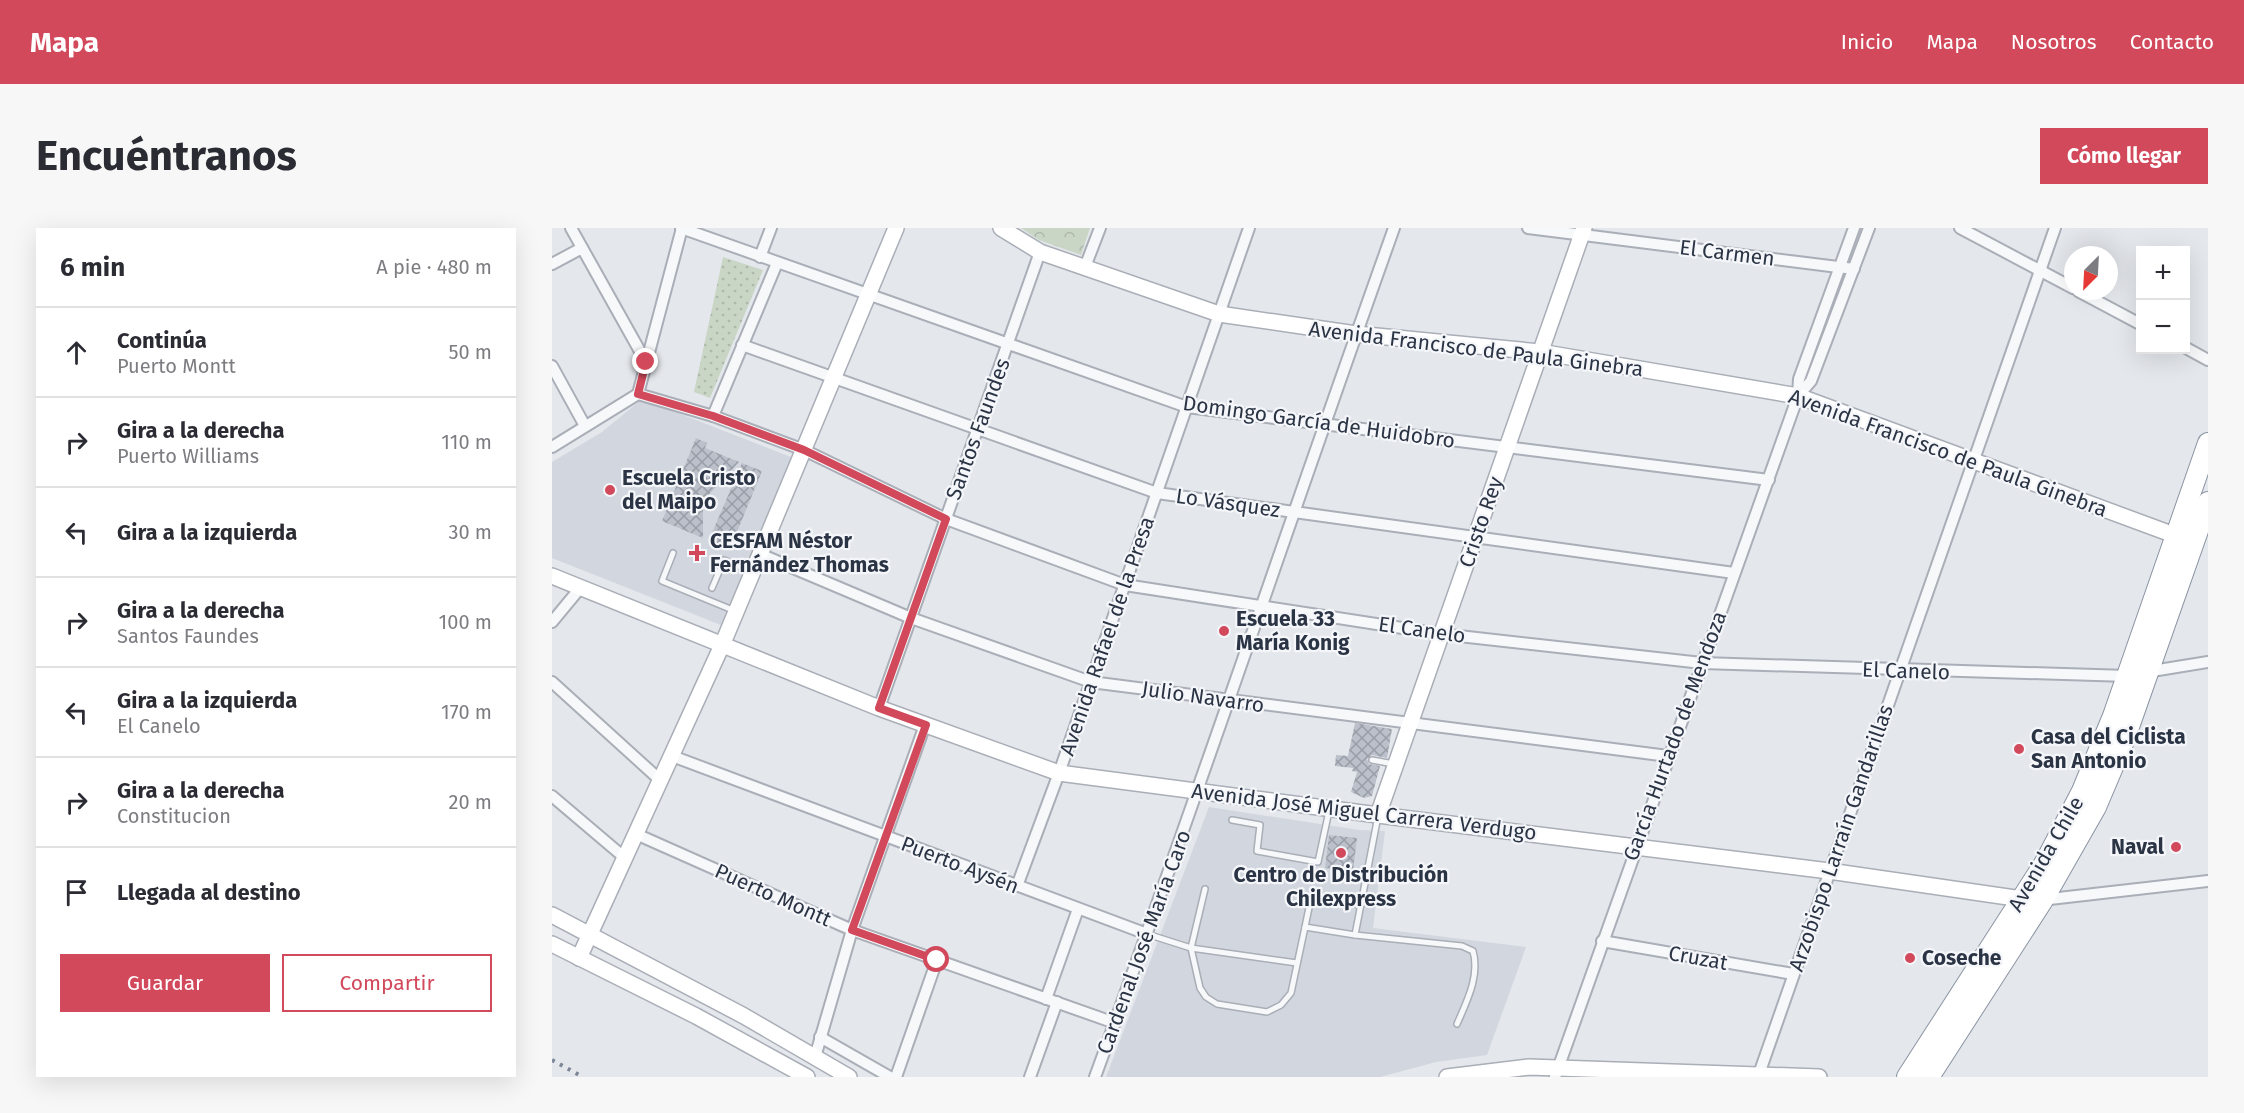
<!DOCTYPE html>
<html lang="es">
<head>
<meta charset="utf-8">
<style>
	body { margin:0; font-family:"Fira Sans",sans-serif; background:#f7f7f7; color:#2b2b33 }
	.controls { position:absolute; right:18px; top:18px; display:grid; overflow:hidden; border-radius:0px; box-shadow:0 6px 24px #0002 }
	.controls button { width:54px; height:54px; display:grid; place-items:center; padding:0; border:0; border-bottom:2px solid #e1e1e2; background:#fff; color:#2b2b33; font:30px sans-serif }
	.compass { position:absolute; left:1512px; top:18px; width:54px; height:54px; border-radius:50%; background:#fff; box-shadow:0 6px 24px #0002; rotate:204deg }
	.stop { position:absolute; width:18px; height:18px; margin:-14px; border:4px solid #d1495b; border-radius:50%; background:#fff }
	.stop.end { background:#d1495b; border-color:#fff; box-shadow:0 2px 6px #0008 }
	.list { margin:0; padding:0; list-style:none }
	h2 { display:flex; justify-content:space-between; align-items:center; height:78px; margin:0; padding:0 24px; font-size:26px }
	h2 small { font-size:20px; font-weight:400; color:#7c7c81 }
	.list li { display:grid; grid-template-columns:39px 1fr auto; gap:18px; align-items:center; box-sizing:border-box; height:90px; padding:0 24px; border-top:2px solid #e1e1e2 }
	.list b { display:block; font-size:22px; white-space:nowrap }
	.list p { margin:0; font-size:20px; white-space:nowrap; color:#7c7c81 }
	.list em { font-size:20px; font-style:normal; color:#7c7c81 }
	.actions { display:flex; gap:12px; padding:18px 24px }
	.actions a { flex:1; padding:14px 0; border:2px solid #d1495b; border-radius:0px; text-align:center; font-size:21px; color:#d1495b }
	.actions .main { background:#d1495b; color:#fff }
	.icon { flex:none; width:33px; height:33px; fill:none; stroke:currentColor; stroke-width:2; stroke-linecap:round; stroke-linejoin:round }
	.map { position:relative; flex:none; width:1656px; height:849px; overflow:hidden; border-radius:0px }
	header { display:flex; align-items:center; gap:36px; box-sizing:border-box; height:84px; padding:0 30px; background:#d1495b; color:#fff }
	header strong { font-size:28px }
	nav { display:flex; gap:33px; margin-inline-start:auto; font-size:21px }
	.intro { display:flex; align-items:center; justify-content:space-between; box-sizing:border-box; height:144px; padding:0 36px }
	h1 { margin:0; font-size:42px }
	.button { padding:15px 27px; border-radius:0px; background:#d1495b; color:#fff; font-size:21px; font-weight:700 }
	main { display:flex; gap:36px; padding:0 36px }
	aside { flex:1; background:#fff; border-radius:0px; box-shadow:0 6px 24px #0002 }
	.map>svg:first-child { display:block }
	.built { fill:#d2d6de }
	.grass { fill:url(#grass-dots) }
	.park { fill:url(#park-crowns) }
	.building { fill:url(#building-cross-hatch) }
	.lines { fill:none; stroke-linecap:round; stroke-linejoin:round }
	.lane-casing { stroke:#a9aeb7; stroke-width:8 }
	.street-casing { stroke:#a9aeb7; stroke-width:14 }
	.secondary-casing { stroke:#a9aeb7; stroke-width:18 }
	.highway-casing { stroke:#8b94a3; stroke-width:22 }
	.lane { stroke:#f7f8fa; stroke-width:5 }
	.street { stroke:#f7f8fa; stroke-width:10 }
	.secondary { stroke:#fff; stroke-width:15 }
	.highway { stroke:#fff; stroke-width:20 }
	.rail { stroke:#7d8696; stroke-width:4; stroke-dasharray:3 6; stroke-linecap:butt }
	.route { stroke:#d1495b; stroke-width:8 }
	.poi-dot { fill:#d1495b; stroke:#f4f6f9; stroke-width:2 }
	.labels { text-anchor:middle; stroke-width:4.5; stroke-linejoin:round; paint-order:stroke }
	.street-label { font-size:21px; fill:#2b3445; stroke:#f4f6f9 }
	.poi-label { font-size:21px; font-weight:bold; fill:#2b3445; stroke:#f4f6f9; text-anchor:start }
</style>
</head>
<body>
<header>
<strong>Mapa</strong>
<nav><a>Inicio</a><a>Mapa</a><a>Nosotros</a><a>Contacto</a></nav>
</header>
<div class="intro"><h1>Encuéntranos</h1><a class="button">Cómo llegar</a></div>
<main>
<aside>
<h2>6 min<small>A pie · 480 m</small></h2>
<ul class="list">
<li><svg class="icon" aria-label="ahead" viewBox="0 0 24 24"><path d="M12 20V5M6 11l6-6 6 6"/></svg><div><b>Continúa</b><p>Puerto Montt</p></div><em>50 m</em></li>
<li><svg class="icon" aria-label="right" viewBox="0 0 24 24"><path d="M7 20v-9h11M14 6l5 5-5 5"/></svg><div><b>Gira a la derecha</b><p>Puerto Williams</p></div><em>110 m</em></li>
<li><svg class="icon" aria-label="left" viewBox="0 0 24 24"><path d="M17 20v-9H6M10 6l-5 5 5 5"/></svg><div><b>Gira a la izquierda</b></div><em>30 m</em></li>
<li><svg class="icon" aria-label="right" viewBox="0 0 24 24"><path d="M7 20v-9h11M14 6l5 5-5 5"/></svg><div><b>Gira a la derecha</b><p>Santos Faundes</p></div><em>100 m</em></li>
<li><svg class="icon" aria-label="left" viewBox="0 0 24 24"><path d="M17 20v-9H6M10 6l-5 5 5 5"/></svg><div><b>Gira a la izquierda</b><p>El Canelo</p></div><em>170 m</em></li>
<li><svg class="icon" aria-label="right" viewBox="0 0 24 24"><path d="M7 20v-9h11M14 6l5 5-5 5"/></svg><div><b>Gira a la derecha</b><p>Constitucion</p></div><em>20 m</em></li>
<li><svg class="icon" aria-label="arrive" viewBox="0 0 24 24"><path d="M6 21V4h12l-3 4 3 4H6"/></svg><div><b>Llegada al destino</b></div></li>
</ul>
<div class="actions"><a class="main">Guardar</a><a>Compartir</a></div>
</aside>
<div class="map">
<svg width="1656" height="849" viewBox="0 0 1656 849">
	<defs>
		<pattern id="grass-dots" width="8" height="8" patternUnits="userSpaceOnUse" patternTransform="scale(1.5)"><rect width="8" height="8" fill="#c9d6c5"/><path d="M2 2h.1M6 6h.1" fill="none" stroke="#adb8ab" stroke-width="1.8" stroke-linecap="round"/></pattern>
		<pattern id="park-crowns" width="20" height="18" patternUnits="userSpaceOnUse" patternTransform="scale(1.5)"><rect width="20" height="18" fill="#c9d6c5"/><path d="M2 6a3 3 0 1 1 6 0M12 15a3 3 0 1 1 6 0" fill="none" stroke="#adb8ab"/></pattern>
		<pattern id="building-cross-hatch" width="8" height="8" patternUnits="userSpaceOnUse" patternTransform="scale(1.5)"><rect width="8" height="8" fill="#bbc0ca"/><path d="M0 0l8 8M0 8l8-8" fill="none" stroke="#989da6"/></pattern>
	</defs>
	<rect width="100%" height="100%" fill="#e4e7ec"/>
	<!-- built -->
	<g class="built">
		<path d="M 90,171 L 239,229 L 169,397 L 0,330 L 0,234 L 50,204 Z"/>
		<path d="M 657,579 L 807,602 L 833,603 L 821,700 L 974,719 L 935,827 L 884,834 L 828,849 L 554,849 Z"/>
	</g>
	<!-- grass -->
	<path class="grass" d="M 171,29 L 211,42 L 158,170 L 142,164 Z"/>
	<!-- park -->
	<path class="park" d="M 469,0 L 538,0 L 529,27 L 487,12 Z"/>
	<!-- building -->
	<g class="building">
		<path d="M 144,210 L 155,215 L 153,220 L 187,234 L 151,273 L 151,310 L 110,293 Z"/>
		<path d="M 190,235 L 210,243 L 178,321 L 157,312 Z"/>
		<path d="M 803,495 L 840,501 L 835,530 L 820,527 L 815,531 L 817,536 L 828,538 L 820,568 L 812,570 L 799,564 L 805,544 L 800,543 L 801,540 L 783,538 L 784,527 L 796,528 Z"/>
		<path d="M 777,607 L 805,610 L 801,643 L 773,640 Z"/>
	</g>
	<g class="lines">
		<defs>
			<g id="lane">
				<path d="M 121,325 L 110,353 L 183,383"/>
				<path d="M 160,360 L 172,332 L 199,343"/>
				<path d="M 820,532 L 842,536"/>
				<path d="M 680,592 L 708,597 L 705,623 L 766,634 L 777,583"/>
				<path d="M 653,661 L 639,720 L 648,760 L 654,769 L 665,776 L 715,784 L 729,777 L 739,765 L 753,699 L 803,707 L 826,588"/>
				<path d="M 753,699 L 759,670 L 809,677"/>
				<path d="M 595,706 L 639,720 L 745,735"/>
				<path d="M 803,707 L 910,718 L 921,723 C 928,748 915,773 905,796"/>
			</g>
			<g id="street">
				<path d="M 19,0 L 94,134"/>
				<path d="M 129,0 L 635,179 L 1217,252"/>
				<path d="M 976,0 L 1302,41"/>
				<path d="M 1408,0 L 1521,60"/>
				<path d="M 208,29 L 219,0"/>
				<path d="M 0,36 L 30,20"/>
				<path d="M 533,39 L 548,0"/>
				<path d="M 1526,63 L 1588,96"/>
				<path d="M 190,117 L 605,265 L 1182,345"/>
				<path d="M 1634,120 L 1656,132"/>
				<path d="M 0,138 L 33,198"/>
				<path d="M 86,166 L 161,188 L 252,222 L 394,291 L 573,357 L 889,406 L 1150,435 L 1576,448"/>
				<path d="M 1246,168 L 1259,153 L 1317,0"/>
				<path d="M 161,188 L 225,35"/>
				<path d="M 0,219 L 86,166 L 130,0"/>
				<path d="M 208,326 L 359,390 L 539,454 L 1116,528"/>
				<path d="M 0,394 L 29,359"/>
				<path d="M 1594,444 L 1656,434"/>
				<path d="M 0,454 L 108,552"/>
				<path d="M 327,480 L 488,24"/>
				<path d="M 120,528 L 595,706"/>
				<path d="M 0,568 L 73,630"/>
				<path d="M 84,606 L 300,702 L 563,795"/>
				<path d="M 465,658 L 507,545 L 697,0"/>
				<path d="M 1489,672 L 1656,653"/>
				<path d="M 1050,713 L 1241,746"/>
				<path d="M 494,771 L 526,681"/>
				<path d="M 268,809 L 338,849"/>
				<path d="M 263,829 L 300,702 L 373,497"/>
				<path d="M 1207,846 L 1503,0"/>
				<path d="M 344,849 L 385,732"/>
				<path d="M 478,849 L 505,774"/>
				<path d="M 543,849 C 646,567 741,283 842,0"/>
				<path d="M 1003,849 L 1246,168 L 1247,151 L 1302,0"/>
			</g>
			<g id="secondary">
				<path d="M 449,0 L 488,24 L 667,86 L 804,106 L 988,124 L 1246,168 L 1633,311"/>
				<path d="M 0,348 L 327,480 L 507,545 L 826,587 L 1277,643 L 1470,671"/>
				<path d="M 826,587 L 1032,0"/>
				<path d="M 0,687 L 192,788 L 297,849"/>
				<path d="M 0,716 L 144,788 L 255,849"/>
				<path d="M 27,730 L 171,415 L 344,0"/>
				<path d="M 895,849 L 977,839 L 1267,849"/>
			</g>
			<g id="highway">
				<path d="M 1355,849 L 1492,636 L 1530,563 L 1561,488 L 1656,215"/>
				<path d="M 1377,849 L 1491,672 L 1544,579 L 1572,513 L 1656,274"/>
			</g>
		</defs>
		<!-- lane casing -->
		<use href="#lane" class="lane-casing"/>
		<!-- street casing -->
		<use href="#street" class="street-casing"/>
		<!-- secondary casing -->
		<use href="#secondary" class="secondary-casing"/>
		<!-- highway casing -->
		<use href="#highway" class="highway-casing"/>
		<!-- lane -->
		<use href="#lane" class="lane"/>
		<!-- street -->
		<use href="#street" class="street"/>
		<!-- secondary -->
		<use href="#secondary" class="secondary"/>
		<!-- highway -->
		<use href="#highway" class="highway"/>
		<!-- rail -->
		<path class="rail" d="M 0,832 L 31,849"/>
	</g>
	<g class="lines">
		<!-- route -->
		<path class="route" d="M 94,134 L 86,166 L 161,188 L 252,222 L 394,291 L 327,480 L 374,497 L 300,702 L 385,732"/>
	</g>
	<!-- markers -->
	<g class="poi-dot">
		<circle cx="58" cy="262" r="6"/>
		<path d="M142 316h6v6h6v6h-6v6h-6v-6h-6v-6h6z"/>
		<circle cx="672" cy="403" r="6"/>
		<circle cx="1467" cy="521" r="6"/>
		<circle cx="1624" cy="619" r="6"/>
		<circle cx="789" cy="625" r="6"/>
		<circle cx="1358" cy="730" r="6"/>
	</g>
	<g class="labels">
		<!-- street labels -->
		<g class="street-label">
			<text transform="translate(1175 25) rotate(7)" y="7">El Carmen</text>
			<text transform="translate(924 121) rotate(7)" y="7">Avenida Francisco de Paula Ginebra</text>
			<text transform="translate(767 194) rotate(8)" y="7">Domingo García de Huidobro</text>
			<text transform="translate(426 201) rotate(-70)" y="7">Santos Faundes</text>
			<text transform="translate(1396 225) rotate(20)" y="7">Avenida Francisco de Paula Ginebra</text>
			<text transform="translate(676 275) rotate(8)" y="7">Lo Vásquez</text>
			<text transform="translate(929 294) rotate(-71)" y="7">Cristo Rey</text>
			<text transform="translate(870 402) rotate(8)" y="7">El Canelo</text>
			<text transform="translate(555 408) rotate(-71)" y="7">Avenida Rafael de la Presa</text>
			<text transform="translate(1354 443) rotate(2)" y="7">El Canelo</text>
			<text transform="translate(651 469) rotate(8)" y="7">Julio Navarro</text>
			<text transform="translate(1123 508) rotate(-70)" y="7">García Hurtado de Mendoza</text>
			<text transform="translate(812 584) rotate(7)" y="7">Avenida José Miguel Carrera Verdugo</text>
			<text transform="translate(1289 610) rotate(-71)" y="7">Arzobispo Larraín Gandarillas</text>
			<text transform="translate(1494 626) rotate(-60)" y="7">Avenida Chile</text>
			<text transform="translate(408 637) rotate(21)" y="7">Puerto Aysén</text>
			<text transform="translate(221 667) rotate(24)" y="7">Puerto Montt</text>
			<text transform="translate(592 714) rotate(-70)" y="7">Cardenal José María Caro</text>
			<text transform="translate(1146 730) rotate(10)" y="7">Cruzat</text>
		</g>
		<!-- poi labels -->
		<g class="poi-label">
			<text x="70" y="257">Escuela Cristo<tspan x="70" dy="24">del Maipo</tspan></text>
			<text x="158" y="320">CESFAM Néstor<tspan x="158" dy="24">Fernández Thomas</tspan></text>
			<text x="684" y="398">Escuela 33<tspan x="684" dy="24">María Konig</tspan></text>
			<text x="1479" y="516">Casa del Ciclista<tspan x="1479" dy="24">San Antonio</tspan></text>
			<text x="1612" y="626" text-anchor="end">Naval</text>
			<text x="789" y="654" text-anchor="middle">Centro de Distribución<tspan x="789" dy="24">Chilexpress</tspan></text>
			<text x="1370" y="737">Coseche</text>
		</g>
	</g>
</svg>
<div class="controls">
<button>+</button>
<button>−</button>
</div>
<svg class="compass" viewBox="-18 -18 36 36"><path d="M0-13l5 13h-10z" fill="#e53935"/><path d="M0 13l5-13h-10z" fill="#7c7c81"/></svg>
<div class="stop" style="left:385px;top:732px"></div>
<div class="stop end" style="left:94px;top:134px"></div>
</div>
</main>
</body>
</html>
